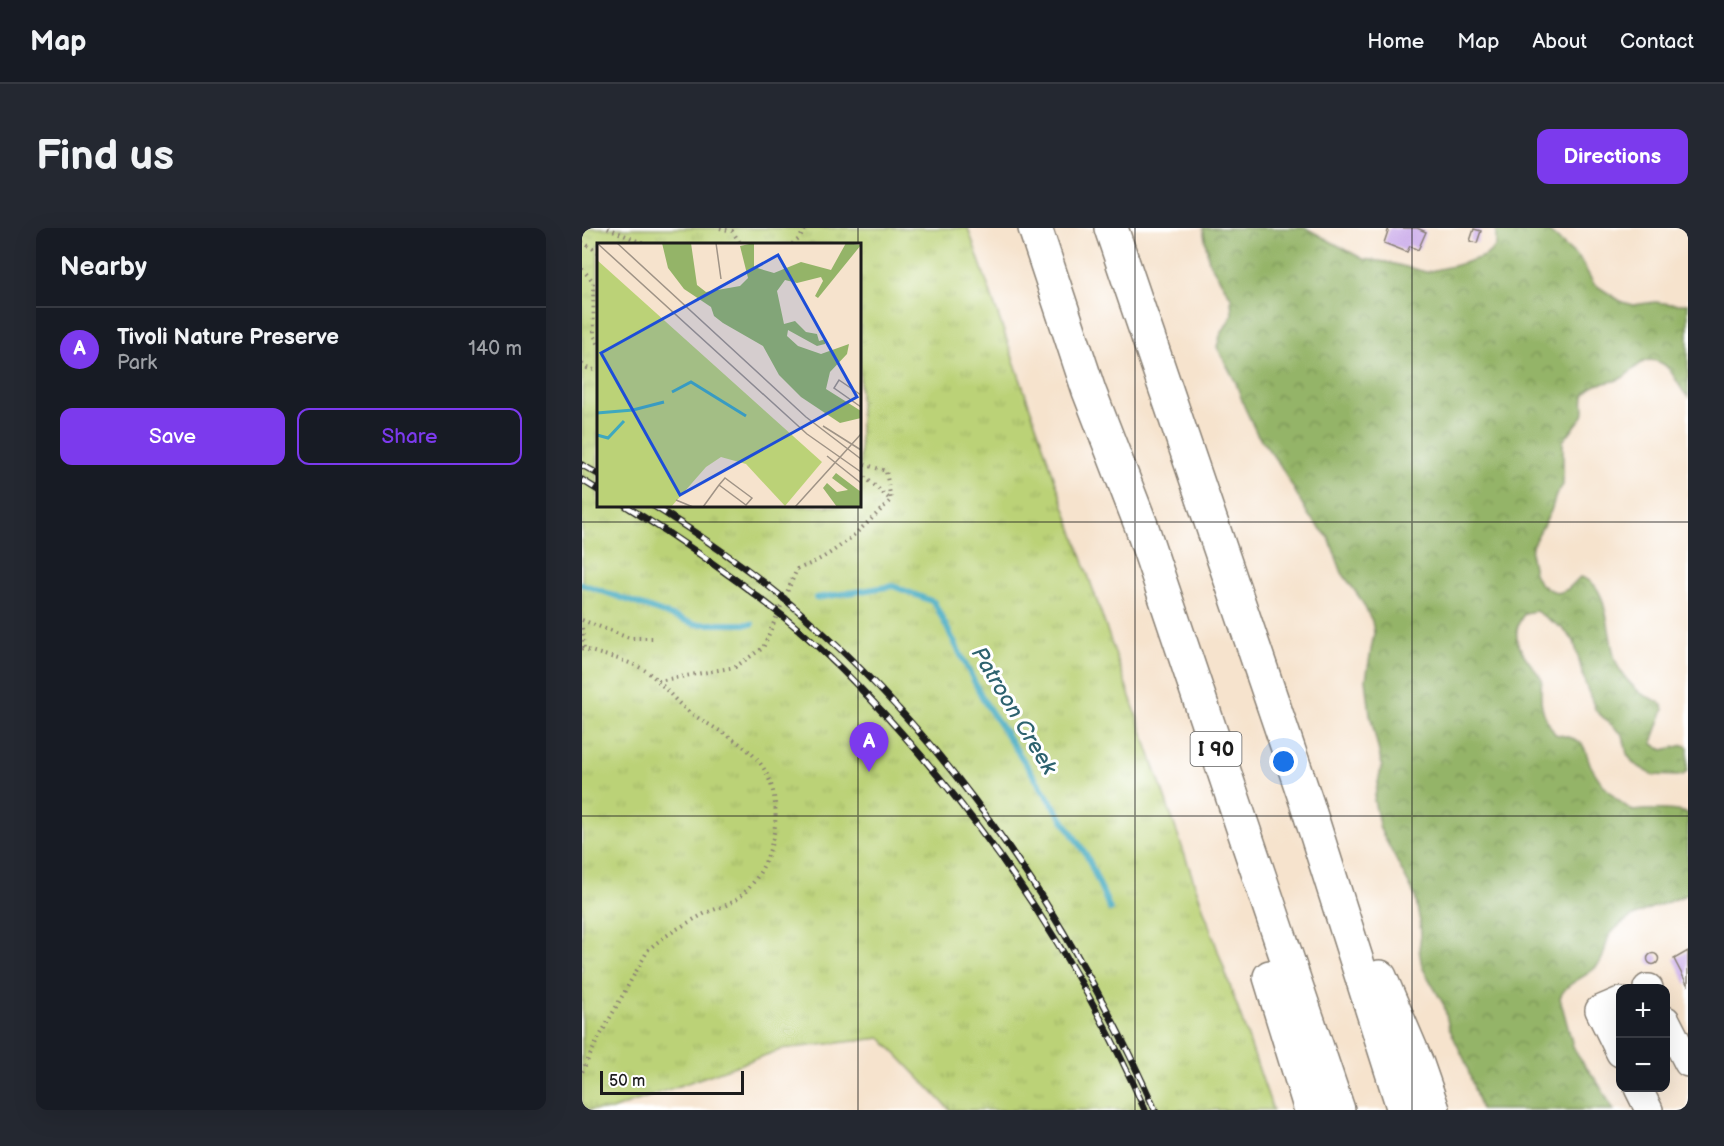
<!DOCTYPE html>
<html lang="en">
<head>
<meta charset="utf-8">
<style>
	body { margin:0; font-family:"Balsamiq Sans",sans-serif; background:#242831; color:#f1f3f6 }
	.controls { position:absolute; right:18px; bottom:18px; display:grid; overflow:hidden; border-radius:12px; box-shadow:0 6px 24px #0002 }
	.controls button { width:54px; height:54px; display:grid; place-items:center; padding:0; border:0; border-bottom:2px solid #363941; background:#171b24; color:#f1f3f6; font:30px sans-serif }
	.scale { position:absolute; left:18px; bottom:15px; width:144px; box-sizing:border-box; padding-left:6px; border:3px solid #1c1c1c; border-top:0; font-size:16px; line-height:21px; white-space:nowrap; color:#1c1c1c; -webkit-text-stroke:4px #fff; paint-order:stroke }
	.you { position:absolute; left:702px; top:534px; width:21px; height:21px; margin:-15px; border:4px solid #fff; border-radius:50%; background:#1a73e8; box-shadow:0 0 0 9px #1a73e833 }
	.badge { display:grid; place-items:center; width:39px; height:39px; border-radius:50%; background:#7c3aed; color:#fff; font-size:20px; font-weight:700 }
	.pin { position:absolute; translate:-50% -50px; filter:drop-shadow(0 2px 3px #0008) }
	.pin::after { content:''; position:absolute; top:32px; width:21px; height:18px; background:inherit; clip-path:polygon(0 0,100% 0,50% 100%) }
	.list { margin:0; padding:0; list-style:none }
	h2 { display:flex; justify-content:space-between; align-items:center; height:78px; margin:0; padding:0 24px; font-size:26px }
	h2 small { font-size:20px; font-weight:400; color:#9ea1a6 }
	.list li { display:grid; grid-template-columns:39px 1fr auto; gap:18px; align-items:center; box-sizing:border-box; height:84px; padding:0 24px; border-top:2px solid #363941 }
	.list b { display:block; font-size:22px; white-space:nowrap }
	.list p { margin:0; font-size:20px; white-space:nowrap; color:#9ea1a6 }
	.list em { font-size:20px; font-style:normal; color:#9ea1a6 }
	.actions { display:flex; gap:12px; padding:18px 24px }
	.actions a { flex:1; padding:14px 0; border:2px solid #7c3aed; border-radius:12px; text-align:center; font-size:21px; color:#7c3aed }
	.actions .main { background:#7c3aed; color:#fff }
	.map { position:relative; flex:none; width:1106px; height:882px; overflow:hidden; border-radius:12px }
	header { display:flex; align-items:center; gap:36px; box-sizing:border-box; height:84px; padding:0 30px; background:#171b24; border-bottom:2px solid #363941 }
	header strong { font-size:28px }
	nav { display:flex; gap:33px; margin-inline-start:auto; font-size:21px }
	.intro { display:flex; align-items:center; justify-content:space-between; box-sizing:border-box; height:144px; padding:0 36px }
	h1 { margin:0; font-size:42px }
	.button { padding:15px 27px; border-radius:12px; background:#7c3aed; color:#fff; font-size:21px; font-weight:700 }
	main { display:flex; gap:36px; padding:0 36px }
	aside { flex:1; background:#171b24; border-radius:12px; box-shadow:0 6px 24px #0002 }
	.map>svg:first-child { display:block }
	.forest { fill:url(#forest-crowns); stroke:#586842; stroke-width:1.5 }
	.park { fill:url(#park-tufts); stroke:#6c774a; stroke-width:1.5; fill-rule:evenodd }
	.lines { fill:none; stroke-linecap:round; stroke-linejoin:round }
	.stream { stroke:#3ea8bf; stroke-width:6 }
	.building { fill:#c9a9e9 }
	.minor-casing { stroke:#898074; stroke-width:30 }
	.highway-casing { stroke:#898074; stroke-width:36 }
	.path { stroke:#898074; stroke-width:4; stroke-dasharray:1.5 4.5; stroke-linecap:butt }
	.minor { stroke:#fff; stroke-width:27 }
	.highway { stroke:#fff; stroke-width:33 }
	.rail-casing { stroke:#1c1c1c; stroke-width:7 }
	.rail { stroke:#fff; stroke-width:4.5; stroke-dasharray:14; stroke-linecap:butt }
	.grid { fill:none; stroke:#1c1c1c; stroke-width:1.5; stroke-opacity:0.55 }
	.labels { text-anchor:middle; stroke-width:6; stroke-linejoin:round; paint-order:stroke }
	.shield { fill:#fff; stroke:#606060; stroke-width:1.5 }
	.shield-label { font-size:20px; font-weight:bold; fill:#1c1c1c }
	.water-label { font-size:22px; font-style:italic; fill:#2d626e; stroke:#fff }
	.inset-river { fill:none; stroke:#3ea8bf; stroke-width:3 }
	.inset-road { fill:none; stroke:#9f9386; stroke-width:1.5 }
	.view { fill:#1d4ed8; fill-opacity:0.15; stroke:#1d4ed8; stroke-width:3 }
	.inset-edge { fill:none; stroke:#1c1c1c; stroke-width:3 }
</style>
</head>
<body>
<header>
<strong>Map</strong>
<nav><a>Home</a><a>Map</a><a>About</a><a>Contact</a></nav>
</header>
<div class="intro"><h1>Find us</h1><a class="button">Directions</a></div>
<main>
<aside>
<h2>Nearby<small></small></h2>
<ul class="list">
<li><span class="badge">A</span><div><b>Tivoli Nature Preserve</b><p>Park</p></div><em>140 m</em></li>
</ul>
<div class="actions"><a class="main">Save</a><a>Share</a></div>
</aside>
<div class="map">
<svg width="1106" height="882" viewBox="0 0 1106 882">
	<defs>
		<pattern id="forest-crowns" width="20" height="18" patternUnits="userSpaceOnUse" patternTransform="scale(1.5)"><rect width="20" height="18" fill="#94b468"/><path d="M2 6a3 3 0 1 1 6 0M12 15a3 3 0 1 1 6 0" fill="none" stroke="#789255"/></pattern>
		<pattern id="park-tufts" width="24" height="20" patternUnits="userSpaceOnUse" patternTransform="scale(1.5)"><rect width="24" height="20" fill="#bbd277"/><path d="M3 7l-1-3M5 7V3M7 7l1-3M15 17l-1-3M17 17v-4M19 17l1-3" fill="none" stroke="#a0b466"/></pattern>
	</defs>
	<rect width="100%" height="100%" fill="#fff"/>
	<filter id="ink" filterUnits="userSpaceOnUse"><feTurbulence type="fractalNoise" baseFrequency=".0167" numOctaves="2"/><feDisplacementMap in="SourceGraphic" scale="12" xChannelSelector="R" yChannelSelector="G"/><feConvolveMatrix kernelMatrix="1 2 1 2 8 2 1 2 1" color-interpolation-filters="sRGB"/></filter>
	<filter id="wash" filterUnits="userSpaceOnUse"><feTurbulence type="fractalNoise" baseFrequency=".008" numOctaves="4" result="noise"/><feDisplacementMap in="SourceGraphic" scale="24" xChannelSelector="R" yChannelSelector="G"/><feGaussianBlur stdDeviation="1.35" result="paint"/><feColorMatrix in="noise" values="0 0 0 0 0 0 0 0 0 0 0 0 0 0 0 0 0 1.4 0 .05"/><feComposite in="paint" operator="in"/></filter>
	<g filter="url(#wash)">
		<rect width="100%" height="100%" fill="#f6e3cd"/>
		<!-- forest -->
		<path class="forest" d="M 621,0 L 724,0 L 781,31 L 804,34 L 844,44 L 875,37 L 903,28 L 914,18 L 914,0 L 963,0 L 998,31 L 1012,56 L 1040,74 L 1051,77 L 1073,74 L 1090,76 L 1106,76 L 1106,169 C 1096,160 1092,142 1081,136 C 1076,133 1068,131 1063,133 C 1055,137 1048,145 1040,150 C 1027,157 1013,152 1003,166 C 999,173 1004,181 1001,188 L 981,213 L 981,257 L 974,267 L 969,283 L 950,318 L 949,329 L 952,345 L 957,355 L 966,361 L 977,365 L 986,361 L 998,349 C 1028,353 1025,411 1034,434 C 1038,445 1050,459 1060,466 C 1068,471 1079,472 1082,481 L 1071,511 L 1071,516 L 1081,522 L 1102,517 L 1106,519 L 1105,543 L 1101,547 L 1095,548 L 1071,547 L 1052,536 L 1045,526 L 1041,507 L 1014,483 L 1003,455 L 992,413 L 980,400 L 954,383 L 943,385 C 922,411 945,430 960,451 C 957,476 959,484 973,506 C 981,508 994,509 1000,516 C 1004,521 1006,532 1009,538 C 1020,558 1032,571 1051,583 C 1070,581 1087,581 1106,585 L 1106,666 C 1081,678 1046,683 1028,707 C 1022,716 1024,729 1016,737 C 1005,750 984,753 978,770 L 991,818 L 996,828 L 1016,855 L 1032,882 L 899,882 L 883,833 L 867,800 L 862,777 L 840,739 L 837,721 L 839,706 L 838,694 L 833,668 L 798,601 L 792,572 L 800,537 L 788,486 L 784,451 L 792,405 L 790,393 L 778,370 L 760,345 L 747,310 L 727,288 L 698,237 L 675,206 L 662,178 L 654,155 L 635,119 L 638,108 L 650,87 L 649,69 L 627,34 Z"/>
		<!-- park -->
		<path class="park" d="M 0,0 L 386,0 L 691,882 L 368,882 L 299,810 L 201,821 L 29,882 L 0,882 ZM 16,16 L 278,16 L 278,278 L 16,278 Z"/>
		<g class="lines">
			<!-- stream -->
			<g class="stream">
				<path d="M 0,356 L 113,396 L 170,396"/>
				<path d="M 234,370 L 311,358 L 352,374 L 402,473 L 505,628 L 528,681"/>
			</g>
		</g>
		<g id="blocks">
			<!-- building -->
			<g class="building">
				<path d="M 807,0 L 835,0 L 844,4 L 836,22 L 828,18 L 825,24 L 802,15 Z"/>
				<path d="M 892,1 L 899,3 L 895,15 L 888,13 Z"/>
				<path d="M 1106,723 L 1106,758 L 1092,731 Z"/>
				<circle cx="1071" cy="731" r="5.5"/>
			</g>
		</g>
	</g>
	<g filter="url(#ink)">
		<use href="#blocks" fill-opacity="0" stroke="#898074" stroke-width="1.5"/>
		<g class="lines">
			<defs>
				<g id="minor">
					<path d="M 1065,760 L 1067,760"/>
					<path d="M 1038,773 L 1017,782 L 1038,825"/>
					<path d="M 1084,792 L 1106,835"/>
					<path d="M 1056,860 L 1067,882"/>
				</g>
				<g id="highway">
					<path d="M 453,0 L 507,163 L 559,297 L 756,882"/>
					<path d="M 529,0 L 725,576 L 822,882"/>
					<path d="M 688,749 L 729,882"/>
					<path d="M 798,749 L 835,836 L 851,882"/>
				</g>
			</defs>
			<!-- minor casing -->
			<use href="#minor" class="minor-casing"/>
			<!-- highway casing -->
			<use href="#highway" class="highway-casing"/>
			<!-- path -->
			<g class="path">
				<path d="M 26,0 L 62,16"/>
				<path d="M 138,0 L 150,3 L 159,16"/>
				<path d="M 0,14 L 16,24"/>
				<path d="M 210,16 L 217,11 L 224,0"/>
				<path d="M 0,41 L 11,53 L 12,106 L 16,117"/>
				<path d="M 0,136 L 5,140 L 16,143"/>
				<path d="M 278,245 L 309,272"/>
				<path d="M 0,392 L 47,410 L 72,410"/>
				<path d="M 0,400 L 2,420"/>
				<path d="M 0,420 C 21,428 45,431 64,443 C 80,454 91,472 107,484 C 127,498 153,509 171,527 C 208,563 196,634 160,667 C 149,678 133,680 120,687 C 102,697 81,708 66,722 L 14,815 L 0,844"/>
				<path d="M 76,453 L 153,439 L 181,420 L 215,341 C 254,328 280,300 309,272 L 304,243 L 278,235"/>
			</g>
			<!-- minor -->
			<use href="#minor" class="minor"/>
			<!-- highway -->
			<use href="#highway" class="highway"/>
			<defs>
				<g id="rail">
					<path d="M 0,237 L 16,246"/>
					<path d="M 0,252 L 16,262"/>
					<path d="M 44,278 C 99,312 152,349 203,390 C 247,426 286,467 323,509 C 421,620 503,746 563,882"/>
					<path d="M 72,278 C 124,311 175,346 221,387 C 375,522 491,696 573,882"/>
				</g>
			</defs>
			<!-- rail casing -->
			<use href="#rail" class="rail-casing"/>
			<!-- rail -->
			<use href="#rail" class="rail"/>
		</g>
	</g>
	<!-- grid -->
	<path class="grid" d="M 276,0 L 276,16M 553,0 L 553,882M 830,0 L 830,882M 276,278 L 276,882M 0,294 L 1106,294M 0,588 L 1106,588"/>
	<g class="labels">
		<!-- shield labels -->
		<rect class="shield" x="608.5" y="504" width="51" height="34" rx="4.5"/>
		<g class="shield-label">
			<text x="634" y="528">I 90</text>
		</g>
		<!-- water labels -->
		<g class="water-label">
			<text transform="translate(433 482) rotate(59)" y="8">Patroon Creek</text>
		</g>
	</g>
	<!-- overview -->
	<g transform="translate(15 15)">
		<rect width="264" height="264" fill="#f6e3cd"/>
		<path d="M 65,0 L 94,0 L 100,42 L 109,49 L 143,43 L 151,35 L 143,3 L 157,0 L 157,24 L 177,30 L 204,19 L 234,27 L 249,0 L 264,2 L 221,55 L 218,53 L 226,38 L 224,34 L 200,40 L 188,37 L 180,48 L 187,81 L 198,78 L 209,89 L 220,91 L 222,98 L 229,96 L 228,101 L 220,103 L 191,87 L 190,93 L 201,103 L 224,111 L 252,101 L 250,111 L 233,129 L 229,146 L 264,168 L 264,175 L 243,180 L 204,154 L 182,132 L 166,103 L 126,80 L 117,73 L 114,64 L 87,46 L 71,25 ZM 239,230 L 264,249 L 264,264 L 240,264 L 226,245 L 230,240 L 240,249 L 251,247 L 235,235 Z" fill="#94b468"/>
		<path d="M 0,17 L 225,219 L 188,263 L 149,221 L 124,214 L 109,224 L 74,264 L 0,264 Z" fill="#bbd277"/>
		<path class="inset-river" d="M 75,149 L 94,139 L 149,173M 0,170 L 36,167 L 67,159M 0,192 L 11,195 L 27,178"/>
		<path class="inset-road" d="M 0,0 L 210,191 L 264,229M 20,0 L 209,174 L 264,216M 119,0 L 124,36M 264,152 L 242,137 L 237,145 L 264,164M 226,183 L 264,207M 230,213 L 264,240M 79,257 L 96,264M 106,264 L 122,242 L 128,235 L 155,255 L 149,262 L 122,242M 198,264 L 264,191"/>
		<path class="view" d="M 181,12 L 260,154 L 83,252 L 4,110 Z"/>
		<rect width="264" height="264" class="inset-edge"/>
	</g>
</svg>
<div class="controls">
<button>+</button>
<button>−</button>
</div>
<div class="scale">50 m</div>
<div class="you"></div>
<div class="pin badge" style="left:287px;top:544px">A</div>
</div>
</main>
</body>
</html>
